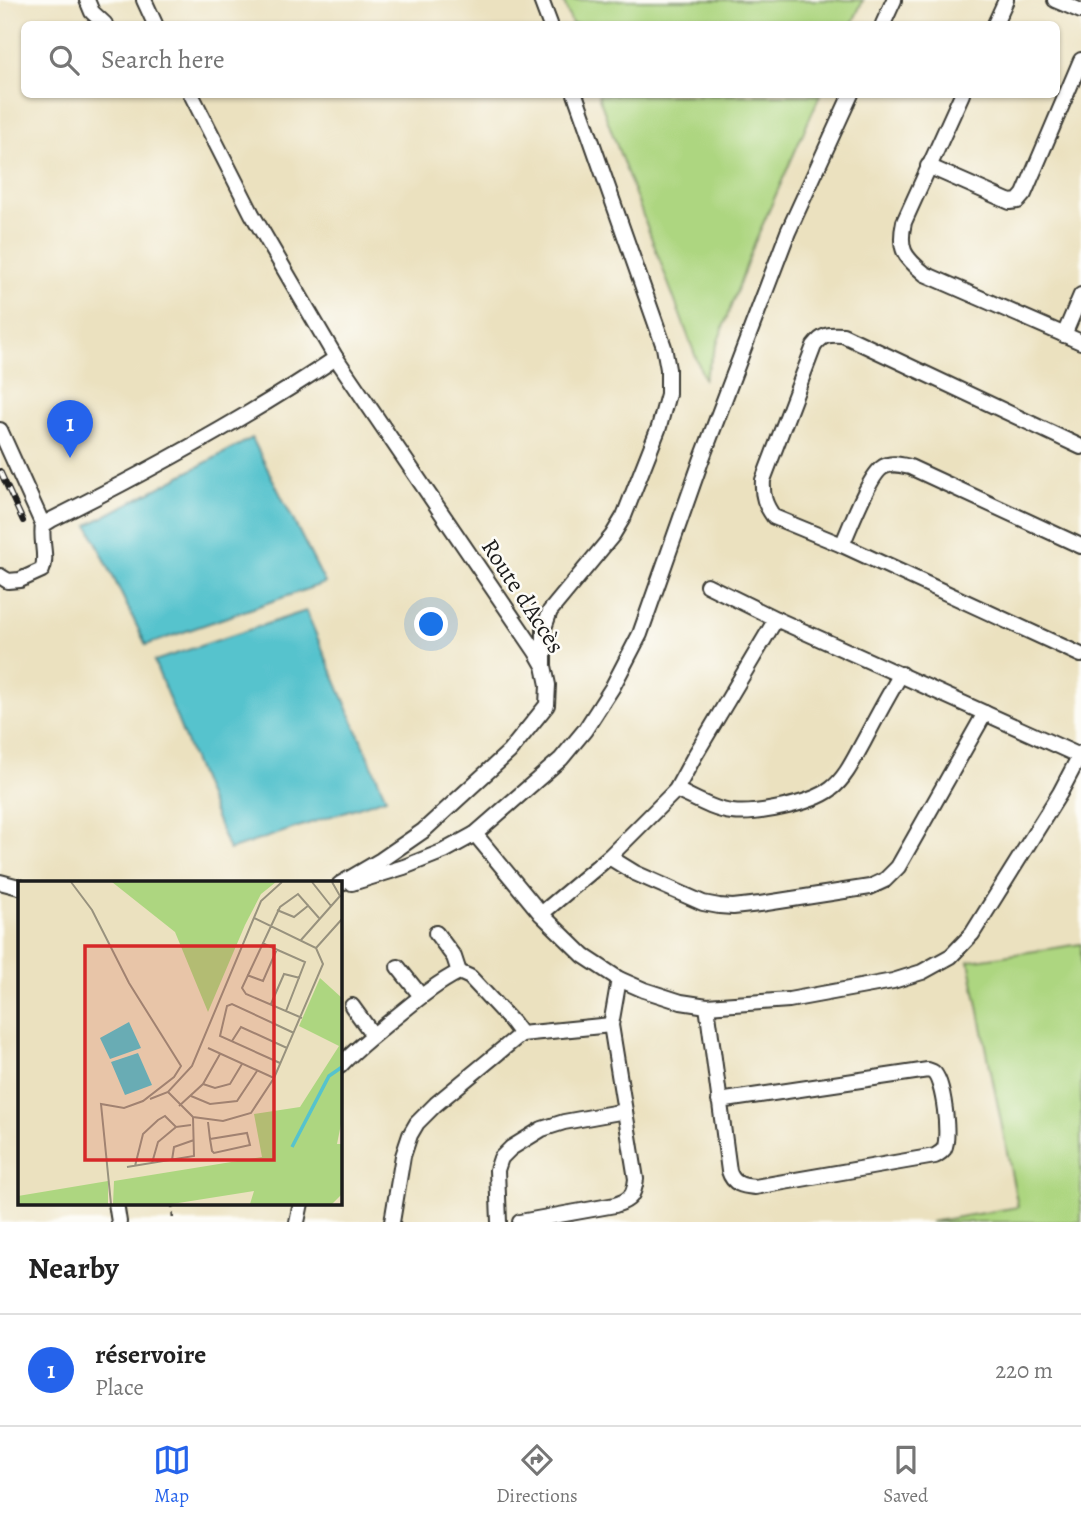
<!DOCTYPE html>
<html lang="en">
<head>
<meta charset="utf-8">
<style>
	body { margin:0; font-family:Alegreya,serif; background:#f6f6f6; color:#222 }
	.you { position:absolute; left:432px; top:625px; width:24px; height:24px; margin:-18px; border:5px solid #fff; border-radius:50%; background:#1a73e8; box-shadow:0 0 0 10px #1a73e833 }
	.badge { display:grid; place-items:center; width:46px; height:46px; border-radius:50%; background:#2563eb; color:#fff; font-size:23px; font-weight:700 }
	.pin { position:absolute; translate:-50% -58px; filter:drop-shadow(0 2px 4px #0008) }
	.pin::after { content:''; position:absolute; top:37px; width:24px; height:21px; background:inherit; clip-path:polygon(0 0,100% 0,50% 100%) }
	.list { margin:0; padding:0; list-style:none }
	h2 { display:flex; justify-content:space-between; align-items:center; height:91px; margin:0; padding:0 28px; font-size:30px }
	h2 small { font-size:23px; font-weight:400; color:#767676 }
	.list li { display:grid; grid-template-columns:46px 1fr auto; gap:21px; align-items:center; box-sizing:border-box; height:112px; padding:0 28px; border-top:2px solid #e0e0e0 }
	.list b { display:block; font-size:26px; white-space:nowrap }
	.list p { margin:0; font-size:23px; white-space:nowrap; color:#767676 }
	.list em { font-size:23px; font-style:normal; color:#767676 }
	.icon { flex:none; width:38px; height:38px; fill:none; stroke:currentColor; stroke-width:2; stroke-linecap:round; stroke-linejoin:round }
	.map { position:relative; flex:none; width:1081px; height:1222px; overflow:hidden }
	.search { position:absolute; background:#fff; box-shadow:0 2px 5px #0004; left:21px; right:21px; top:21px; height:77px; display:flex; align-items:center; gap:18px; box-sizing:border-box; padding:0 24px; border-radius:10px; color:#767676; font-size:26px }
	.sheet { height:203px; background:#fff }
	nav { display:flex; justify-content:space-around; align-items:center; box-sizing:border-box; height:98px; border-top:2px solid #e0e0e0; background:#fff; font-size:19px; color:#767676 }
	nav a { display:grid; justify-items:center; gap:4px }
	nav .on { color:#2563eb }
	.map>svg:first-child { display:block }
	.green { fill:#add680; stroke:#64794e; stroke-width:2 }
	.water { fill:#56c3cd; stroke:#397074; stroke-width:2 }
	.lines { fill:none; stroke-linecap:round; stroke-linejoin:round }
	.minor-casing { stroke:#3b3a34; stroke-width:18 }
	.path { stroke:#3b3a34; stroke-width:2.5; stroke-dasharray:5 5; stroke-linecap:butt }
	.minor { stroke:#fff; stroke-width:14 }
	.rail-casing { stroke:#1c1c1c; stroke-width:6 }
	.rail { stroke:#fdfcf7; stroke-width:3.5; stroke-dasharray:10; stroke-linecap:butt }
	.labels { text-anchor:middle; stroke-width:5; stroke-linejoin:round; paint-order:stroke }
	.street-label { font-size:24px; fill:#1c1c1c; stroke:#fdfcf7 }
	.inset-river { fill:none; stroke:#56c3cd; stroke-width:3.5 }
	.inset-road { fill:none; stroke:#98927e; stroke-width:2 }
	.view { fill:#d62828; fill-opacity:0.15; stroke:#d62828; stroke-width:3.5 }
	.inset-edge { fill:none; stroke:#1c1c1c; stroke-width:3.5 }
</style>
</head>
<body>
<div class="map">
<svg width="1081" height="1222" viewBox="0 0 1081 1222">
	<rect width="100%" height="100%" fill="#fdfcf7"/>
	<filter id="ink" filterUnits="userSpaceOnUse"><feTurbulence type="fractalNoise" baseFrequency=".0143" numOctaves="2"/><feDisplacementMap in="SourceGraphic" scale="14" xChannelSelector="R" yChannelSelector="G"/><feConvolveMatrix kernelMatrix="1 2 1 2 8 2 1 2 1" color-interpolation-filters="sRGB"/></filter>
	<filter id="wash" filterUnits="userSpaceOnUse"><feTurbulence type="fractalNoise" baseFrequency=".00686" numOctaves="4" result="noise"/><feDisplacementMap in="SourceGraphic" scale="28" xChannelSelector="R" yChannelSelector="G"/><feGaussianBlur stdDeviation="1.57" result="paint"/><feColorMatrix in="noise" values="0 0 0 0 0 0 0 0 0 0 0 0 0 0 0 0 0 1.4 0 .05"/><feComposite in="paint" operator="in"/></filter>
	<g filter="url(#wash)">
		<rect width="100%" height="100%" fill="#ebe1bf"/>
		<!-- green -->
		<g class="green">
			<path d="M 563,0 L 863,0 L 852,24 L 572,24 Z"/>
			<path d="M 598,95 L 820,95 L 755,242 L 704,379 Z"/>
			<path d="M 1081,944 L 1081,1222 L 930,1222 L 1018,1207 L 969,961 Z"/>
		</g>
		<!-- water -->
		<g class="water">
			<path d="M 252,438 L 325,583 L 146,645 L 88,525 Z"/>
			<path d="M 306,611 L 386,798 L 229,850 L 154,661 Z"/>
		</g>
	</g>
	<g filter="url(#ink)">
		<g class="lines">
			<defs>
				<g id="minor">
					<path d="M 87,0 L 92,12 L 105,24"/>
					<path d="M 144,0 L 155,24"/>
					<path d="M 541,0 L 550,24"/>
					<path d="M 1055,0 L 1081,11"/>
					<path d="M 883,24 L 894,0"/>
					<path d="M 995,24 L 1006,0"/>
					<path d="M 191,94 L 252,214 L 336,358 L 536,652 L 544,666 L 548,685 L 547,705 L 509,752 L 423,831 L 381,860 L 340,884"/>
					<path d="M 962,94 L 904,222 C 898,249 904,257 925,274 L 1081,342"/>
					<path d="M 928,166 L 1010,202 L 1018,201 L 1024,194 L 1081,60"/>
					<path d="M 1064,335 L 1081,295"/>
					<path d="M 0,430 L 43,525"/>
					<path d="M 1081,447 L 843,335 C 829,334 823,334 814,346 L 763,480 C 762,496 765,505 774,517 L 842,545 L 1081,655"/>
					<path d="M 842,545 C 850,528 869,475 883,467 C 891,462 901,465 910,467 L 1081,546"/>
					<path d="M 0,576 L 8,581 L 20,580 L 42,570 C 48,557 40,541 43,525 L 51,520 C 149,471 245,419 336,358"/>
					<path d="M 707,585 L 776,619 L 1080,756"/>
					<path d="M 544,664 L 544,628 L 550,611 L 612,536 L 624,516 L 659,427 L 668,394 L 668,369 L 664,347 L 575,94"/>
					<path d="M 676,790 C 694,798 713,810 732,812 C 755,815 811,804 831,789 C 846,778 855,757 864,741 C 876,718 888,696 901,674"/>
					<path d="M 475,834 L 541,914 L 584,956 L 619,979 L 644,990 L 681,1002 L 707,1006 L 789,1000 L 893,981 L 922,972 L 951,956 L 972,934 L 1060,793 L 1081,753"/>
					<path d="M 609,857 L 635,873 L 703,903 L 719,906 L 733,907 L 760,904 L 870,887 L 885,880 L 898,867 L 985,713"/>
					<path d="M 0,882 L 19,887"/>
					<path d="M 352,883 L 404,867 L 444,851 L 475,834 L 561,759 L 585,730 L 612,688 L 640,634 L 701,461 L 788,232 L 851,94"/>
					<path d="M 541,914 L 609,857 L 676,790 L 694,757 L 776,619"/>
					<path d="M 436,933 L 454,957 L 459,972"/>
					<path d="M 398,967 L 421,996"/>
					<path d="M 352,1006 L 373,1035"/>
					<path d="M 707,1006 L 729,1171 C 733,1184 742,1186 755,1187 L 935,1156 C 938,1154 941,1153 944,1149 C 950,1138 944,1080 933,1072 C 932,1071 930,1071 928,1070 L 719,1101"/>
					<path d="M 340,1066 C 354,1050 372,1037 388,1023 C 411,1005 433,985 459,972 L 470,977 L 512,1022 L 521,1034 L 611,1025"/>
					<path d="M 116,1203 L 119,1222"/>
					<path d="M 297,1222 L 301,1203"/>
					<path d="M 392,1222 L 403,1156 L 410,1135 L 417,1123 L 436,1104 L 521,1034"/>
					<path d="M 499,1222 L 497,1170 L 501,1158 L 511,1148 L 542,1129 L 564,1122 L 625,1111"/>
					<path d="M 520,1222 L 615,1205 C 631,1200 634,1195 636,1179 L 611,1025 L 619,979"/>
				</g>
			</defs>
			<!-- minor casing -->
			<use href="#minor" class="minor-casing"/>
			<!-- path -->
			<path class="path" d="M 172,1203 L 173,1222"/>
			<!-- minor -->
			<use href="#minor" class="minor"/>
			<defs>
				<path id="rail" d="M 0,471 L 23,521"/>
			</defs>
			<!-- rail casing -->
			<use href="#rail" class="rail-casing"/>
			<!-- rail -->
			<use href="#rail" class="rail"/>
		</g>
	</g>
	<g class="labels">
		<!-- street labels -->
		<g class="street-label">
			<text transform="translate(523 596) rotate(57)" y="8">Route d'Accès</text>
		</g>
	</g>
	<!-- overview -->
	<g transform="translate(18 881)">
		<rect width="324" height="324" fill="#ebe1bf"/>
		<path d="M 94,1 L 258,1 L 243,13 L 227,44 L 190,131 L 157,51 ZM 302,97 L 324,117 L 324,238 L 319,263 L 324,263 L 324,313 L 314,323 L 232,323 L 236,310 L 154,323 L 95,323 L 96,300 L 244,276 L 236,233 L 282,226 L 321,165 L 281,145 ZM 90,300 L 90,323 L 0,323 L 0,315 Z" fill="#add680"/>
		<path d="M 111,141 L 123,167 L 92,178 L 82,157 ZM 120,172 L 134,204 L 107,214 L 93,181 Z" fill="#56c3cd"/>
		<path class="inset-river" d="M 274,266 L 311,195 L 324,186"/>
		<path class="inset-road" d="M 53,1 L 74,29 L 111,102 L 163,185 L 156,196 L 125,220 L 106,227 L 83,223 L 93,323M 294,1 L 313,25M 259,29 L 276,36 L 291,24M 283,59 L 322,15 L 314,1M 244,62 L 287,81 L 268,130M 298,67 L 324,38M 229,94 L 245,100 L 259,68M 253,123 L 266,93 L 282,97M 284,137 L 228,113 L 224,107 L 262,26 L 280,13 L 301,37M 214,160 L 223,146 L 269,167M 190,167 L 256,197M 262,182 L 202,155 L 209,125 L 214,123 L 276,152M 185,203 L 197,207 L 212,203 L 224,183M 150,211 L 175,236 L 205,240 L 233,232 L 256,197 L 305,83 L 298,67 L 236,37M 173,215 L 192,223 L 219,220 L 239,190M 132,218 L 150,211 L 174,185 L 243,20 L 264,1M 161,225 L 185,203 L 202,173M 190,241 L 192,258 L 194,270 L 196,272 L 232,264 L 229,252 L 192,258M 154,279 L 156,266 L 176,259M 134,282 L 140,261 L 158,246M 117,285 L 125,253 L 140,239 L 147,235 L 158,246 L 173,244M 109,286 L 176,275 L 175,236"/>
		<path class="view" d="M 67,65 L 256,65 L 256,279 L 67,279 Z"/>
		<rect width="324" height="324" class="inset-edge"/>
	</g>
</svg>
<div class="you"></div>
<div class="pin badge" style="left:70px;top:458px">1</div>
<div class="search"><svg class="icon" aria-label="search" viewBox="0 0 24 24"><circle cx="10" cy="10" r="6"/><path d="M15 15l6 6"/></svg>Search here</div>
</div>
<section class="sheet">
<h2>Nearby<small></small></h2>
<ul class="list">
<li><span class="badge">1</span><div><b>réservoire</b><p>Place</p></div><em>220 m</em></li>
</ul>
</section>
<nav>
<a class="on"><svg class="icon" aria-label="map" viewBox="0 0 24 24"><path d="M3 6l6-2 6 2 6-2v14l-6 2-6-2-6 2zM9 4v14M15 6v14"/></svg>Map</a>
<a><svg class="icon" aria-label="directions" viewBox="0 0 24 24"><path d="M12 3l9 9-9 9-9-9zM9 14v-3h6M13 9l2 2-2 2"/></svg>Directions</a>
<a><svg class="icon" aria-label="saved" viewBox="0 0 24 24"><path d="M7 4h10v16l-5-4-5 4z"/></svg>Saved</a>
</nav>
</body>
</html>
